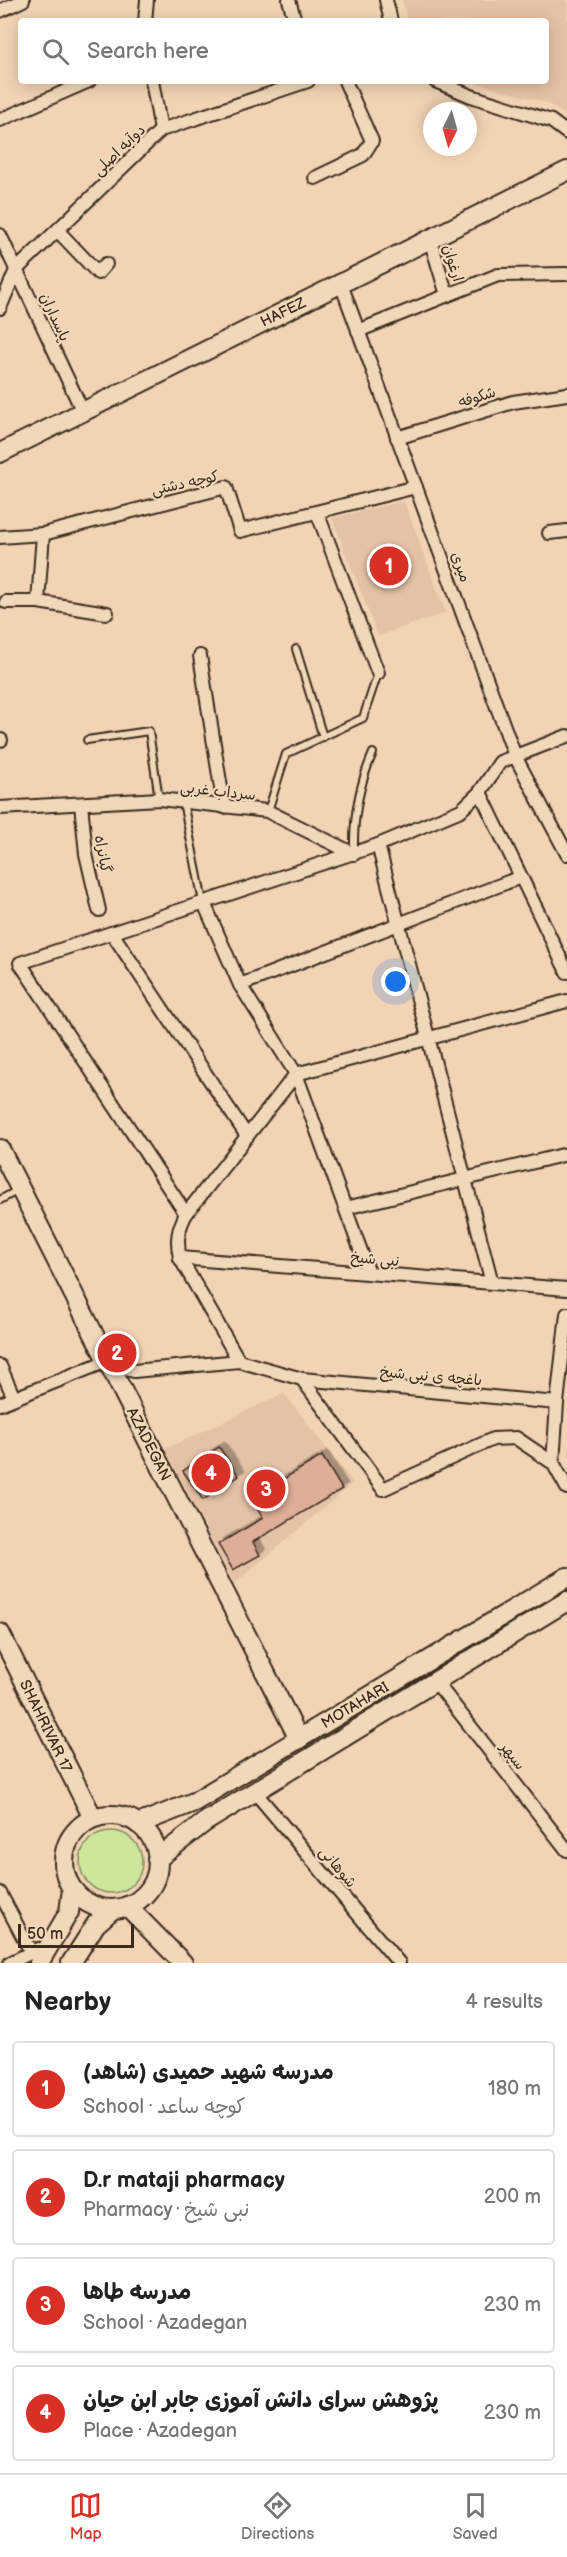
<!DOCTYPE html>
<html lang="en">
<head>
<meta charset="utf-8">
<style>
	body { margin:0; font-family:"Balsamiq Sans","Playpen Sans Arabic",sans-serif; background:#f2f2f2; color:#222 }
	.compass { position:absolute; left:423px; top:102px; width:54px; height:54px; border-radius:50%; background:#fff; box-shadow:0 3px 15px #0003; rotate:185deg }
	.scale { position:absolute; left:18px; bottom:15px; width:116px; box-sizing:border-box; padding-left:6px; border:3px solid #3b2a1e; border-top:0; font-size:16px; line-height:21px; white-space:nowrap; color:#3b2a1e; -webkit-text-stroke:4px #efd9b8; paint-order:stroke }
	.you { position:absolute; left:396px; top:982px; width:21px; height:21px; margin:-15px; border:4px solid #fff; border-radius:50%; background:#1a73e8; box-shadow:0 0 0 9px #1a73e833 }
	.badge { display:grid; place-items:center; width:39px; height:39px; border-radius:50%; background:#d93025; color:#fff; font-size:20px; font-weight:700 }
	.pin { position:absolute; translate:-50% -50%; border:3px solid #fff; box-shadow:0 2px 6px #0006 }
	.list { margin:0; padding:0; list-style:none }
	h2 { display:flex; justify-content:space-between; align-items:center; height:78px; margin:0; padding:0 24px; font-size:26px }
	h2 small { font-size:20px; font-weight:400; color:#767676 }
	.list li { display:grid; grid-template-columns:39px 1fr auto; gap:18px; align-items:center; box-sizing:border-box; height:96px; margin:0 12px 12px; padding:0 12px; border:2px solid #e0e0e0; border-radius:6px }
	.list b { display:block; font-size:22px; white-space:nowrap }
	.list p { margin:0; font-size:20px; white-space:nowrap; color:#767676 }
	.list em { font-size:20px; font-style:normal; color:#767676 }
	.icon { flex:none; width:33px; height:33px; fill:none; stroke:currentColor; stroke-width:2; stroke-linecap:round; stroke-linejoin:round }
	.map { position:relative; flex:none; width:567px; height:1963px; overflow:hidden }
	.search { position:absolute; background:#fff; box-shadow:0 3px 15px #0003; left:18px; right:18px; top:18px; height:66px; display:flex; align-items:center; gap:15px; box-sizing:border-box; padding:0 21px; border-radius:6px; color:#767676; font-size:22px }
	.sheet { height:510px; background:#fff }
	nav { display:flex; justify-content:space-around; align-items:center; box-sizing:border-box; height:84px; border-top:2px solid #e0e0e0; background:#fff; font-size:16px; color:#767676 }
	nav a { display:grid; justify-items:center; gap:3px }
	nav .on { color:#d93025 }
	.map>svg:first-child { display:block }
	.built { fill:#e5c2a5 }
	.green { fill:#cce69c; stroke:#84885d; stroke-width:1.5 }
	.building { fill:#deae96; stroke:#3b2a1e; stroke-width:1.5; filter:url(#shadow) }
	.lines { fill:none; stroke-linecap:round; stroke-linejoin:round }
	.lane-casing { stroke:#3b2a1e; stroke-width:10 }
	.street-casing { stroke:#3b2a1e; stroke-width:16 }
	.secondary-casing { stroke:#3b2a1e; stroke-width:22 }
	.lane { stroke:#efd9b8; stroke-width:6 }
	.street { stroke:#efd9b8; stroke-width:12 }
	.secondary { stroke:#efd9b8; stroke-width:18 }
	.labels { text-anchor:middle; stroke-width:4.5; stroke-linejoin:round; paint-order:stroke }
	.street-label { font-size:15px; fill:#3b2a1e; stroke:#efd9b8 }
</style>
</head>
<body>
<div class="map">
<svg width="567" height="1963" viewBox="0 0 567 1963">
	<defs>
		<filter id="shadow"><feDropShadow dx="5.5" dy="-5.5" stdDeviation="0" flood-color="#0004"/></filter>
	</defs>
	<rect width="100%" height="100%" fill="#f2d3b4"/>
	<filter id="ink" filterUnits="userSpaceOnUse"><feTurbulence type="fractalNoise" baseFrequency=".0167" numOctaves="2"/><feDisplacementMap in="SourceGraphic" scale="12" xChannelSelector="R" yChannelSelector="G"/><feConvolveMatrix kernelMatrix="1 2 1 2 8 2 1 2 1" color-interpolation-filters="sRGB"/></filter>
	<g filter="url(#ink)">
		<!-- built -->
		<g class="built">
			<path d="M 402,0 L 567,0 L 567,117 L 547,103 L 470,81 L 546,81 L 546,21 L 407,21 Z"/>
			<path d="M 404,501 L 446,613 L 378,636 L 332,518 Z"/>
			<path d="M 284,1393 L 353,1483 L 234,1584 L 165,1449 Z"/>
		</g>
		<!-- green -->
		<circle class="green" cx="111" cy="1862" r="31"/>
		<!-- building -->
		<g class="building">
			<path d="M 219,1447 L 239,1476 L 203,1500 L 183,1471 Z"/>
			<path d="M 322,1456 L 342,1489 L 253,1542 L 260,1555 L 233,1570 L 218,1544 L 263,1518 L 251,1498 Z"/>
		</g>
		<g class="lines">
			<defs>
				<g id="lane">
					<path d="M 296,649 L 323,737"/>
					<path d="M 87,740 L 149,731 L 159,799"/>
					<path d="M 183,802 L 203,902"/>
					<path d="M 268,811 L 286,754 L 363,718 L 378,673"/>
					<path d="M 354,853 C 353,818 359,785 373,753"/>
					<path d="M 0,1200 L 20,1189"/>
				</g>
				<g id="street">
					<path d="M 289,0 L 295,21"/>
					<path d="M 386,0 L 391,21"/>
					<path d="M 0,11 L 23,0"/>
					<path d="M 145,21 L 147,0"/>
					<path d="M 152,81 L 161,130"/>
					<path d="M 435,81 L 471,96 L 551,121 L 567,133"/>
					<path d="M 0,120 L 89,81"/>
					<path d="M 315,178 L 363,155 L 372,141 L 345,81"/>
					<path d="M 58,231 L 98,273 L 106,264"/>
					<path d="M 0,235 L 83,412"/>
					<path d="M 430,239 L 447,295"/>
					<path d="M 341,284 L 515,756 L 567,854"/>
					<path d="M 0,308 L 16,270 L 161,130 L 308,81"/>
					<path d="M 358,331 L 498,275 L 567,274"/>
					<path d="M 397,438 L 513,402 L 567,394"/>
					<path d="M 317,512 L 378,673"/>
					<path d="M 549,533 L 567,531"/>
					<path d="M 0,537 L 43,534 L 226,487 L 240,531 L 416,487"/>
					<path d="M 6,602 L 38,602 L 107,613"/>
					<path d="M 38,602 L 43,534"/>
					<path d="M 200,656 L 224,807"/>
					<path d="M 0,740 L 1,740"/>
					<path d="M 480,792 L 567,972"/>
					<path d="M 81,804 L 86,854 L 99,910"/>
					<path d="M 0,808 L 159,799 L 267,811 L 354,854"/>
					<path d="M 378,845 L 492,1283"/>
					<path d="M 204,903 L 240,985 L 296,1074 L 369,1273"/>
					<path d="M 112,933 L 247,1136"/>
					<path d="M 240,985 L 521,877"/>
					<path d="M 346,1208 L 567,1154"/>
					<path d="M 186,1214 L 20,963 L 378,845 L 461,810 L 480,792 L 500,762 L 567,736"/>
					<path d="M 180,1258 L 567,1289"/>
					<path d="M 567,1314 L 557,1403 L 553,1463 L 567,1488"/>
					<path d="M 239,1361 L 180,1258 C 176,1240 178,1229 186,1214 L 296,1074 L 567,1001"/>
					<path d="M 0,1366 L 14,1398"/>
					<path d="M 302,1379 L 557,1403"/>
					<path d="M 0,1404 L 107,1361 L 134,1371 L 239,1361 L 302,1379 L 383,1489 L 493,1439 L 516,1438 L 553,1463"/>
					<path d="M 435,1681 L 567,1850"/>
					<path d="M 254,1791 L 399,1963"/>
					<path d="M 0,1893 L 31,1952"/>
					<path d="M 10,1963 L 38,1949"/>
				</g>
				<g id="secondary">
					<path d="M 0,453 L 567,171"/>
					<path d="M 0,1149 L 299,1739"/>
					<path d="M 0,1633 L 93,1818"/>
					<circle cx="111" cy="1862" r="47"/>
					<path d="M 138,1824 L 194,1802 L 567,1577"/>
					<path d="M 157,1859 L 205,1822 L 567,1601"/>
					<path d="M 127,1906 L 183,1963"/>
					<path d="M 39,1963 L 69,1912 L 72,1889"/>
					<path d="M 71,1963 L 96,1924 L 113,1909"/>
				</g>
			</defs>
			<!-- lane casing -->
			<use href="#lane" class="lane-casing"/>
			<!-- street casing -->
			<use href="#street" class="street-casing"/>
			<!-- secondary casing -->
			<use href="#secondary" class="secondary-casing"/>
			<!-- lane -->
			<use href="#lane" class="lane"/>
			<!-- street -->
			<use href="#street" class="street"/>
			<!-- secondary -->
			<use href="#secondary" class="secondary"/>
		</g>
	</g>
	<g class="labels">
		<!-- street labels -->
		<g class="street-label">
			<text transform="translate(119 150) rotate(-44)" y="5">دوآبه اصلی</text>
			<text transform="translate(453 263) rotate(73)" y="5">ارغوان</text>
			<text transform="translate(283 312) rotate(-26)" y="5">HAFEZ</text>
			<text transform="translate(55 317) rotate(65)" y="5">پاسداران</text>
			<text transform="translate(477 397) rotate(-17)" y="5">شکوفه</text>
			<text transform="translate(185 483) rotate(-12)" y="5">کوچه دشتی</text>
			<text transform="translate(461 567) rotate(70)" y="5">میری</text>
			<text transform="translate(218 791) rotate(6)" y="5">سرداب غربی</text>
			<text transform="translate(103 854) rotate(80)" y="5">گیانراه</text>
			<text transform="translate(375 1259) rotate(5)" y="5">نبی شیخ</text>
			<text transform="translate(431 1376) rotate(5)" y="5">باغچه ی نبی شیخ</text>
			<text transform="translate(149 1444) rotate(63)" y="5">AZADEGAN</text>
			<text transform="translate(355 1705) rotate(-31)" y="5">MOTAHARI</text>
			<text transform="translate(46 1726) rotate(64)" y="5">SHAHRIVAR 17</text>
			<text transform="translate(513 1756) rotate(52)" y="5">سپهر</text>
			<text transform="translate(338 1867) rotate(50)" y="5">شوهانی</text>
		</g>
	</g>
</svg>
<svg class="compass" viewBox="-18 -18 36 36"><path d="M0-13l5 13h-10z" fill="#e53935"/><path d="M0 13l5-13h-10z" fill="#767676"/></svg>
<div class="scale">50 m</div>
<div class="you"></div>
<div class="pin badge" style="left:389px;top:566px">1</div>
<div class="pin badge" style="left:117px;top:1353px">2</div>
<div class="pin badge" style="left:266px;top:1489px">3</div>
<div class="pin badge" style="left:211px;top:1473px">4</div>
<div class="search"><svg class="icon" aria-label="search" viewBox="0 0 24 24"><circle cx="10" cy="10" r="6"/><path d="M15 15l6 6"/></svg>Search here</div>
</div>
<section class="sheet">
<h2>Nearby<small>4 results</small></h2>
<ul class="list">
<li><span class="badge">1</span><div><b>مدرسه شهید حمیدی (شاهد)</b><p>School · کوچه ساعد</p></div><em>180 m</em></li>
<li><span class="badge">2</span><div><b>D.r mataji pharmacy</b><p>Pharmacy · نبی شیخ</p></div><em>200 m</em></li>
<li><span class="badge">3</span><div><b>مدرسه طاها</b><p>School · Azadegan</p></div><em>230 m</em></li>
<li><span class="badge">4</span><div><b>پژوهش سرای دانش آموزی جابر ابن حیان</b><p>Place · Azadegan</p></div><em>230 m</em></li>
</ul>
</section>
<nav>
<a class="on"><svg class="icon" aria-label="map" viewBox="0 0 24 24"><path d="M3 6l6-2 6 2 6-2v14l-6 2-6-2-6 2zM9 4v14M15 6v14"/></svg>Map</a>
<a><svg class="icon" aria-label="directions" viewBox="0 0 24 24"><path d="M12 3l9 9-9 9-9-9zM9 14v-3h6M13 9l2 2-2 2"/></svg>Directions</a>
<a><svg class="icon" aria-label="saved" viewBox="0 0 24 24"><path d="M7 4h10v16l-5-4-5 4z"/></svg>Saved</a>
</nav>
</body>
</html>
